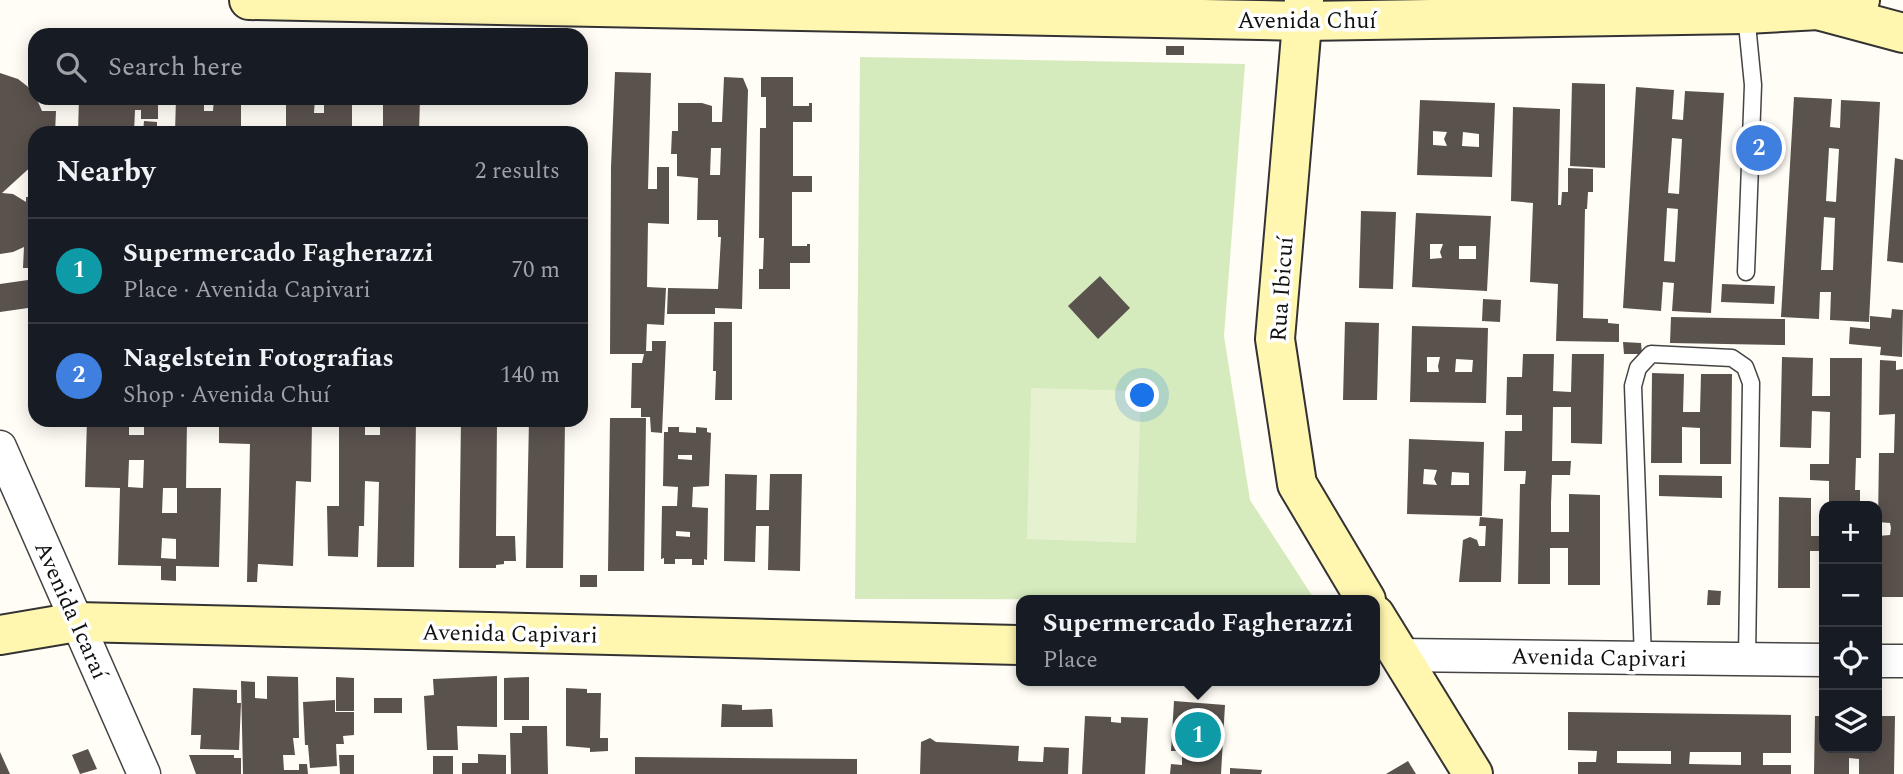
<!DOCTYPE html>
<html lang="en">
<head>
<meta charset="utf-8">
<style>
	body { margin:0; font-family:Spectral,serif; background:#20242c; color:#f1f3f6 }
	.controls { position:absolute; right:21px; bottom:21px; display:grid; overflow:hidden; border-radius:14px; box-shadow:0 4px 18px #0003 }
	.controls button { width:63px; height:63px; display:grid; place-items:center; padding:0; border:0; border-bottom:2px solid #363941; background:#171b24; color:#f1f3f6; font:35px sans-serif }
	.you { position:absolute; left:1143px; top:396px; width:24px; height:24px; margin:-18px; border:5px solid #fff; border-radius:50%; background:#1a73e8; box-shadow:0 0 0 10px #1a73e833 }
	.badge { display:grid; place-items:center; width:46px; height:46px; border-radius:50%; background:#c4262e; color:#fff; font-size:23px; font-weight:700 }
	.pin { position:absolute; translate:-50% -50%; border:4px solid #fff; box-shadow:0 2px 7px #0006 }
	.popup { position:absolute; left:1016px; top:595px; width:364px; height:91px; box-sizing:border-box; display:grid; place-content:center; border-radius:14px; background:#171b24; filter:drop-shadow(0 2px 5px #0005); font-size:23px; white-space:nowrap; color:#9ea1a6 }
	.popup b { font-size:26px; color:#f1f3f6 }
	.popup::after { content:''; position:absolute; left:50%; top:100%; margin-left:-14px; border:14px solid transparent; border-top-color:#171b24 }
	.list { margin:0; padding:0; list-style:none }
	h2 { display:flex; justify-content:space-between; align-items:center; height:91px; margin:0; padding:0 28px; font-size:30px }
	h2 small { font-size:23px; font-weight:400; color:#9ea1a6 }
	.list li { display:grid; grid-template-columns:46px 1fr auto; gap:21px; align-items:center; box-sizing:border-box; height:105px; padding:0 28px; border-top:2px solid #363941 }
	.list b { display:block; font-size:26px; white-space:nowrap }
	.list p { margin:0; font-size:23px; white-space:nowrap; color:#9ea1a6 }
	.list em { font-size:23px; font-style:normal; color:#9ea1a6 }
	.icon { flex:none; width:38px; height:38px; fill:none; stroke:currentColor; stroke-width:2; stroke-linecap:round; stroke-linejoin:round }
	.map { position:relative; flex:none; width:1903px; height:774px; overflow:hidden }
	.search { position:absolute; background:#171b24; box-shadow:0 4px 18px #0003; left:28px; top:28px; width:560px; height:77px; display:flex; align-items:center; gap:18px; box-sizing:border-box; padding:0 24px; border-radius:21px; color:#9ea1a6; font-size:26px }
	.panel { position:absolute; background:#171b24; box-shadow:0 4px 18px #0003; left:28px; top:126px; width:560px; height:301px; border-radius:21px }
	.map>svg:first-child { display:block }
	.green { fill:#d5ebbd }
	.pitch { fill:#e6f2cf }
	.building { fill:#5a524d; fill-rule:evenodd }
	.lines { fill:none; stroke-linecap:round; stroke-linejoin:round }
	.lane-casing { stroke:#444; stroke-width:19 }
	.street-casing { stroke:#444; stroke-width:35 }
	.secondary-casing { stroke:#333; stroke-width:42 }
	.lane { stroke:#fff; stroke-width:16 }
	.street { stroke:#fff; stroke-width:32 }
	.secondary { stroke:#fff6b0; stroke-width:38 }
	.labels { text-anchor:middle; stroke-width:7; stroke-linejoin:round; paint-order:stroke }
	.street-label { font-size:23px; fill:#111; stroke:#fff }
</style>
</head>
<body>
<div class="map">
<svg width="1903" height="774" viewBox="0 0 1903 774">
	<rect width="100%" height="100%" fill="#fffdf5"/>
	<!-- green -->
	<path class="green" d="M 860,57 L 1245,64 L 1224,336 L 1250,500 L 1315,600 L 855,599 Z"/>
	<!-- pitch -->
	<path class="pitch" d="M 1031,388 L 1141,391 L 1136,543 L 1027,539 Z"/>
	<!-- building -->
	<g class="building">
		<rect x="1166" y="46" width="18" height="9"/>
		<path d="M 615,72 L 651,73 L 648,189 L 657,189 L 657,167 L 669,167 L 669,224 L 648,223 L 647,287 L 666,288 L 664,325 L 647,324 L 646,351 L 652,351 L 652,341 L 666,341 L 662,433 L 651,432 L 650,417 L 641,417 L 641,408 L 631,408 L 632,363 L 642,363 L 644,354 L 610,354 L 611,167 Z"/>
		<path d="M 0,73 L 18,79 L 27,86 L 35,95 L 42,111 L 56,111 L 55,133 L 35,133 L 35,163 L 2,193 L 13,194 L 26,202 L 26,197 L 35,197 L 35,268 L 23,268 L 24,247 L 13,252 L 0,254 Z"/>
		<path d="M 724,77 L 743,78 L 748,90 L 742,309 L 715,308 L 715,314 L 667,314 L 668,288 L 718,289 L 721,237 L 718,237 L 718,220 L 697,220 L 698,178 L 677,176 L 677,154 L 671,154 L 672,131 L 678,131 L 678,103 L 702,103 L 712,106 L 712,122 L 722,122 ZM 711,148 L 721,148 L 720,175 L 710,175 Z"/>
		<path d="M 761,77 L 793,77 L 793,106 L 809,106 L 809,103 L 812,103 L 812,122 L 793,122 L 793,176 L 812,176 L 812,192 L 792,192 L 792,246 L 807,246 L 807,244 L 810,244 L 810,263 L 790,263 L 790,289 L 759,289 L 759,269 L 763,269 L 764,238 L 759,238 L 760,128 L 766,128 L 766,97 L 761,97 Z"/>
		<path d="M 1572,83 L 1605,84 L 1605,168 L 1570,166 Z"/>
		<path d="M 1636,87 L 1674,90 L 1672,119 L 1683,120 L 1685,91 L 1724,93 L 1711,313 L 1672,311 L 1674,283 L 1663,282 L 1661,311 L 1623,308 ZM 1672,138 L 1682,139 L 1679,194 L 1668,193 ZM 1667,208 L 1678,209 L 1675,262 L 1664,261 Z"/>
		<path d="M 1794,97 L 1832,99 L 1830,127 L 1840,128 L 1841,100 L 1880,102 L 1869,322 L 1830,320 L 1831,292 L 1820,292 L 1819,319 L 1781,317 ZM 1829,148 L 1839,149 L 1836,202 L 1826,201 ZM 1824,217 L 1835,218 L 1833,270 L 1821,270 Z"/>
		<path d="M 79,98 L 158,98 L 158,119 L 141,119 L 141,110 L 135,110 L 134,133 L 78,133 Z"/>
		<path d="M 176,98 L 204,98 L 204,111 L 213,111 L 214,98 L 241,98 L 241,133 L 175,133 Z"/>
		<path d="M 286,98 L 315,98 L 314,113 L 324,113 L 324,98 L 352,98 L 352,133 L 286,133 Z"/>
		<path d="M 383,98 L 420,98 L 419,133 L 383,133 Z"/>
		<path d="M 1420,100 L 1495,103 L 1492,177 L 1417,175 ZM 1433,131 L 1447,132 L 1444,139 L 1447,146 L 1433,145 ZM 1463,132 L 1479,134 L 1479,147 L 1462,146 Z"/>
		<path d="M 1513,107 L 1560,109 L 1558,205 L 1561,205 L 1562,192 L 1568,192 L 1568,168 L 1593,169 L 1593,192 L 1588,192 L 1587,209 L 1585,209 L 1583,318 L 1608,319 L 1608,323 L 1619,324 L 1619,342 L 1556,341 L 1558,284 L 1530,282 L 1533,203 L 1511,201 Z"/>
		<path d="M 144,121 L 157,122 L 157,133 L 143,133 Z"/>
		<path d="M 1895,158 L 1903,160 L 1903,263 L 1887,261 Z"/>
		<path d="M 1361,211 L 1396,212 L 1393,289 L 1359,288 Z"/>
		<path d="M 1416,213 L 1491,216 L 1487,291 L 1412,287 ZM 1430,244 L 1443,244 L 1440,252 L 1442,258 L 1430,259 ZM 1459,246 L 1476,246 L 1476,259 L 1459,259 Z"/>
		<path d="M 1100,276 L 1130,308 L 1098,339 L 1068,306 Z"/>
		<path d="M 35,279 L 35,307 L 0,312 L 0,284 Z"/>
		<path d="M 1722,284 L 1775,286 L 1774,304 L 1721,302 Z"/>
		<path d="M 1483,299 L 1501,300 L 1500,322 L 1482,321 Z"/>
		<path d="M 1892,309 L 1903,310 L 1902,357 L 1880,355 L 1881,347 L 1849,344 L 1850,327 L 1870,329 L 1870,316 L 1891,318 Z"/>
		<path d="M 1671,317 L 1785,319 L 1785,345 L 1670,343 Z"/>
		<path d="M 714,322 L 732,322 L 732,400 L 715,400 L 716,371 L 713,371 Z"/>
		<path d="M 1345,322 L 1379,323 L 1377,400 L 1343,400 Z"/>
		<path d="M 1412,326 L 1488,328 L 1486,403 L 1410,402 ZM 1427,357 L 1440,357 L 1438,366 L 1439,372 L 1427,372 ZM 1456,359 L 1473,360 L 1472,372 L 1455,372 Z"/>
		<path d="M 1623,342 L 1641,343 L 1642,354 L 1624,354 Z"/>
		<path d="M 1523,354 L 1554,354 L 1553,391 L 1571,392 L 1572,354 L 1604,354 L 1602,444 L 1571,443 L 1571,407 L 1553,407 L 1552,461 L 1571,461 L 1570,475 L 1552,475 L 1551,503 L 1551,532 L 1569,532 L 1569,494 L 1600,495 L 1600,585 L 1568,585 L 1568,548 L 1550,548 L 1550,584 L 1518,584 L 1520,484 L 1525,484 L 1526,471 L 1504,471 L 1505,431 L 1522,431 L 1522,415 L 1506,415 L 1507,377 L 1522,377 Z"/>
		<path d="M 1782,357 L 1813,358 L 1812,396 L 1830,396 L 1830,358 L 1862,358 L 1861,458 L 1856,458 L 1855,490 L 1860,490 L 1860,506 L 1829,506 L 1829,481 L 1810,480 L 1810,464 L 1829,464 L 1830,412 L 1812,411 L 1811,448 L 1780,447 Z"/>
		<path d="M 1880,360 L 1896,361 L 1896,370 L 1903,369 L 1903,597 L 1877,597 L 1878,536 L 1890,535 L 1891,528 L 1890,523 L 1878,522 L 1879,453 L 1894,453 L 1895,414 L 1879,415 Z"/>
		<path d="M 1652,373 L 1684,374 L 1683,412 L 1700,412 L 1701,374 L 1732,374 L 1731,464 L 1700,464 L 1700,428 L 1682,427 L 1682,463 L 1651,463 Z"/>
		<path d="M 610,418 L 646,418 L 644,571 L 608,571 Z"/>
		<path d="M 87,420 L 129,420 L 129,435 L 144,435 L 144,420 L 187,420 L 186,488 L 221,488 L 219,567 L 176,566 L 176,581 L 161,580 L 161,566 L 118,565 L 120,488 L 85,487 ZM 129,460 L 144,460 L 143,488 L 128,487 ZM 163,488 L 177,488 L 177,513 L 162,513 ZM 162,538 L 176,539 L 176,559 L 161,558 Z"/>
		<path d="M 219,420 L 312,420 L 311,482 L 296,481 L 293,566 L 258,564 L 257,582 L 247,582 L 250,444 L 219,443 Z"/>
		<path d="M 339,420 L 365,420 L 365,435 L 380,435 L 380,420 L 416,420 L 414,567 L 377,567 L 379,482 L 365,481 L 364,526 L 359,526 L 358,557 L 328,556 L 327,506 L 339,506 Z"/>
		<path d="M 461,420 L 497,420 L 496,536 L 515,536 L 516,561 L 504,561 L 504,564 L 496,565 L 496,568 L 459,568 Z"/>
		<path d="M 529,420 L 565,420 L 563,568 L 526,568 Z"/>
		<path d="M 668,427 L 679,427 L 679,432 L 696,433 L 696,427 L 707,428 L 707,432 L 711,433 L 709,486 L 693,487 L 692,507 L 708,508 L 707,560 L 704,559 L 704,565 L 692,565 L 692,559 L 675,559 L 675,564 L 664,564 L 664,558 L 661,559 L 662,506 L 677,506 L 678,487 L 663,486 L 664,432 L 668,432 ZM 678,455 L 692,455 L 692,460 L 678,459 ZM 676,531 L 690,532 L 690,537 L 676,536 Z"/>
		<path d="M 1409,439 L 1484,442 L 1482,516 L 1407,514 ZM 1424,469 L 1437,470 L 1434,479 L 1437,485 L 1423,484 ZM 1452,472 L 1469,473 L 1469,485 L 1451,485 Z"/>
		<path d="M 725,474 L 757,475 L 756,510 L 769,510 L 770,474 L 802,474 L 800,571 L 768,570 L 769,526 L 756,526 L 755,562 L 724,561 Z"/>
		<path d="M 1659,475 L 1722,476 L 1722,498 L 1659,496 Z"/>
		<path d="M 1779,497 L 1811,498 L 1811,536 L 1824,536 L 1824,551 L 1810,551 L 1810,588 L 1778,588 Z"/>
		<path d="M 1480,517 L 1503,519 L 1501,582 L 1459,582 L 1463,540 L 1470,537 L 1477,540 L 1479,546 L 1485,546 L 1486,526 L 1479,526 Z"/>
		<rect x="580" y="575" width="17" height="12"/>
		<path d="M 1708,590 L 1721,591 L 1720,605 L 1707,605 Z"/>
		<path d="M 267,676 L 298,677 L 299,738 L 293,738 L 295,755 L 283,755 L 284,770 L 299,770 L 299,764 L 307,764 L 308,774 L 243,774 L 241,681 L 255,682 L 255,698 L 267,699 Z"/>
		<path d="M 497,676 L 497,727 L 457,726 L 458,750 L 427,750 L 424,696 L 434,695 L 433,679 Z"/>
		<path d="M 336,677 L 354,678 L 354,711 L 336,711 Z"/>
		<path d="M 529,677 L 529,720 L 504,720 L 504,678 Z"/>
		<path d="M 193,688 L 237,690 L 237,703 L 241,703 L 239,750 L 200,749 L 201,735 L 191,735 Z"/>
		<path d="M 566,688 L 587,689 L 587,693 L 601,693 L 600,738 L 608,738 L 608,751 L 590,752 L 590,748 L 566,746 Z"/>
		<rect x="374" y="698" width="28" height="15"/>
		<path d="M 335,700 L 335,712 L 354,712 L 354,735 L 343,736 L 344,744 L 336,744 L 337,766 L 310,768 L 308,745 L 305,745 L 303,702 Z"/>
		<path d="M 1174,701 L 1225,705 L 1221,774 L 1170,774 L 1171,764 L 1182,765 L 1182,751 L 1171,751 Z"/>
		<path d="M 722,704 L 742,705 L 742,710 L 772,709 L 773,727 L 721,727 Z"/>
		<path d="M 1568,712 L 1791,715 L 1791,753 L 1763,753 L 1763,765 L 1791,765 L 1791,774 L 1578,774 L 1578,762 L 1596,762 L 1597,751 L 1568,750 ZM 1617,751 L 1671,751 L 1671,764 L 1617,763 ZM 1690,752 L 1741,752 L 1741,765 L 1689,764 Z"/>
		<path d="M 1085,716 L 1111,717 L 1111,722 L 1121,723 L 1121,717 L 1148,718 L 1145,774 L 1082,774 Z"/>
		<path d="M 1815,716 L 1824,716 L 1824,748 L 1877,748 L 1877,716 L 1895,716 L 1894,774 L 1859,774 L 1859,759 L 1849,758 L 1849,774 L 1814,774 Z"/>
		<path d="M 522,726 L 547,726 L 548,774 L 511,774 L 510,733 L 522,733 Z"/>
		<path d="M 930,738 L 936,742 L 1019,746 L 1018,761 L 1043,762 L 1044,747 L 1069,748 L 1068,774 L 920,774 L 921,742 Z"/>
		<path d="M 88,749 L 97,769 L 80,774 L 72,755 Z"/>
		<path d="M 0,752 L 10,774 L 0,774 Z"/>
		<path d="M 478,754 L 506,755 L 506,774 L 462,774 L 462,763 L 478,763 Z"/>
		<path d="M 189,755 L 234,755 L 234,758 L 241,758 L 241,774 L 196,774 Z"/>
		<path d="M 339,755 L 354,755 L 354,774 L 340,774 Z"/>
		<rect x="433" y="756" width="20" height="18"/>
		<path d="M 635,757 L 857,759 L 857,774 L 635,774 Z"/>
		<path d="M 1408,761 L 1416,774 L 1386,774 Z"/>
		<path d="M 1230,768 L 1262,770 L 1261,774 L 1230,774 Z"/>
	</g>
	<g class="lines">
		<defs>
			<g id="lane">
				<path d="M 1746,14 L 1753,85 L 1746,272"/>
				<path d="M 1643,658 L 1633,386 L 1638,368 L 1651,354 L 1732,358 L 1745,367 L 1751,383 L 1747,659"/>
			</g>
			<g id="street">
				<path d="M 0,447 L 144,774"/>
				<path d="M 1399,655 L 1824,660"/>
				<path d="M 1877,661 L 1903,661"/>
			</g>
			<g id="secondary">
				<path d="M 249,0 L 1304,21 L 1746,14 L 1819,10 L 1860,0"/>
				<path d="M 1304,0 L 1275,339 L 1297,484 L 1366,600"/>
				<path d="M 1821,11 L 1903,33"/>
				<path d="M 1375,615 L 1473,774"/>
				<path d="M 0,635 L 77,622 L 1021,645"/>
			</g>
		</defs>
		<!-- lane casing -->
		<use href="#lane" class="lane-casing"/>
		<!-- street casing -->
		<use href="#street" class="street-casing"/>
		<!-- secondary casing -->
		<use href="#secondary" class="secondary-casing"/>
		<!-- lane -->
		<use href="#lane" class="lane"/>
		<!-- street -->
		<use href="#street" class="street"/>
		<!-- secondary -->
		<use href="#secondary" class="secondary"/>
	</g>
	<g class="labels">
		<!-- street labels -->
		<g class="street-label">
			<text x="1307" y="28">Avenida Chuí</text>
			<text transform="translate(1281 289) rotate(-86)" y="8">Rua Ibicuí</text>
			<text transform="translate(72 610) rotate(66)" y="8">Avenida Icaraí</text>
			<text transform="translate(510 633) rotate(1)" y="8">Avenida Capivari</text>
			<text transform="translate(1599 657) rotate(1)" y="8">Avenida Capivari</text>
		</g>
	</g>
</svg>
<div class="controls">
<button>+</button>
<button>−</button>
<button><svg class="icon" aria-label="locate" viewBox="0 0 24 24"><circle cx="12" cy="12" r="6"/><path d="M12 2v4M12 18v4M2 12h4M18 12h4"/></svg></button>
<button><svg class="icon" aria-label="layers" viewBox="0 0 24 24"><path d="M12 4l9 5-9 5-9-5zM3 14l9 5 9-5"/></svg></button>
</div>
<div class="you"></div>
<div class="pin badge" style="left:1198px;top:735px;background:#0f9aa8">1</div>
<div class="popup"><b>Supermercado Fagherazzi</b>Place</div>
<div class="pin badge" style="left:1759px;top:148px;background:#3f7fe0">2</div>
<div class="search"><svg class="icon" aria-label="search" viewBox="0 0 24 24"><circle cx="10" cy="10" r="6"/><path d="M15 15l6 6"/></svg>Search here</div>
<section class="panel">
<h2>Nearby<small>2 results</small></h2>
<ul class="list">
<li><span class="badge" style="background:#0f9aa8">1</span><div><b>Supermercado Fagherazzi</b><p>Place · Avenida Capivari</p></div><em>70 m</em></li>
<li><span class="badge" style="background:#3f7fe0">2</span><div><b>Nagelstein Fotografias</b><p>Shop · Avenida Chuí</p></div><em>140 m</em></li>
</ul>
</section>
</div>
</body>
</html>
